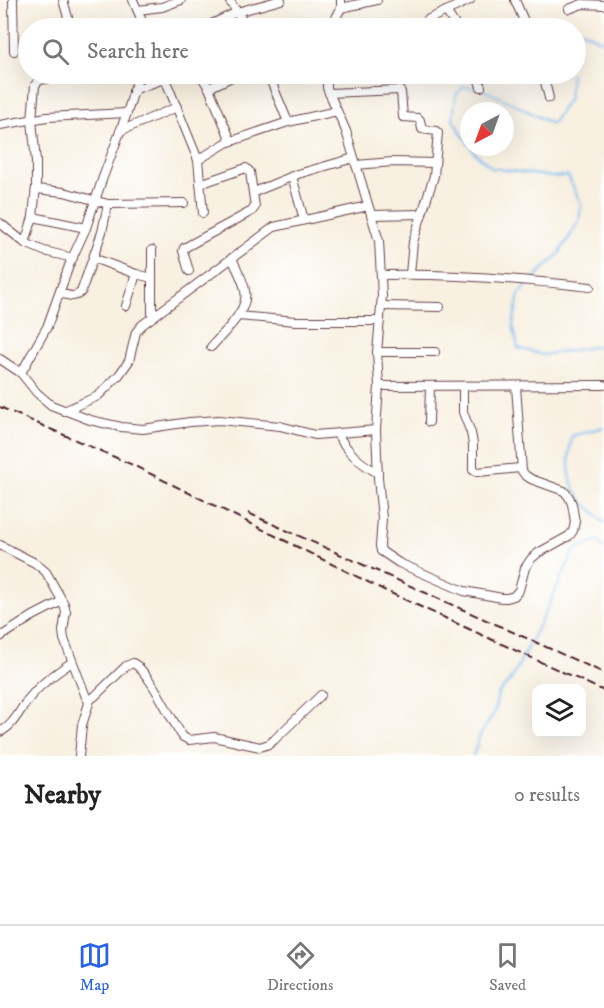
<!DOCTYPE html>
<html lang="en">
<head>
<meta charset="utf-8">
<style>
	body { margin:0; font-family:"IM FELL DW Pica",serif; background:#f2f2f2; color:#222 }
	.controls { position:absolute; right:18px; bottom:18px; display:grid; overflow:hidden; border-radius:12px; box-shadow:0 6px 24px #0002 }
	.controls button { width:54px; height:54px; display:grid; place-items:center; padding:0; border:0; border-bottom:2px solid #e0e0e0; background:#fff; color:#222; font:30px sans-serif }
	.compass { position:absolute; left:460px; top:102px; width:54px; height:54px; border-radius:50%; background:#fff; box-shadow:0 6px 24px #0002; rotate:221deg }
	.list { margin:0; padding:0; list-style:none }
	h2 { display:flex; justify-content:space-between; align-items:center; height:78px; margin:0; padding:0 24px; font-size:26px }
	h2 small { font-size:20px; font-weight:400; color:#767676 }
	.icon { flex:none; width:33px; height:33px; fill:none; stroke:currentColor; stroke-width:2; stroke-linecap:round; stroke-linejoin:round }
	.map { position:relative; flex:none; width:604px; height:756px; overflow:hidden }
	.search { position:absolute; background:#fff; box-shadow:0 6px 24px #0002; left:18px; right:18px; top:18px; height:66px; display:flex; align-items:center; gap:15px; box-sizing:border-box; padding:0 21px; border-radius:33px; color:#767676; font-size:22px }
	.sheet { height:168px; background:#fff }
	nav { display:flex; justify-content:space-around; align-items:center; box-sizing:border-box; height:84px; border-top:2px solid #e0e0e0; background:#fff; font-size:16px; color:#767676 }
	nav a { display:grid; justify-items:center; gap:3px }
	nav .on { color:#2563eb }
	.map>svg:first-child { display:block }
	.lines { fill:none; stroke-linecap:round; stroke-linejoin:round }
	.stream { stroke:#7ebcf1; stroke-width:2 }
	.minor-casing { stroke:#643e46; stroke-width:10 }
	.minor { stroke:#fff; stroke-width:8 }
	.rail { stroke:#4a1f2b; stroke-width:2; stroke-dasharray:9 4.5; stroke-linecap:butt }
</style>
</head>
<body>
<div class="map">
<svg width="604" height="756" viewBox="0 0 604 756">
	<rect width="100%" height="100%" fill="#fff"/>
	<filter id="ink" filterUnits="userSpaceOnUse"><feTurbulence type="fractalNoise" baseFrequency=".0167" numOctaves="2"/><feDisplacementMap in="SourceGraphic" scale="12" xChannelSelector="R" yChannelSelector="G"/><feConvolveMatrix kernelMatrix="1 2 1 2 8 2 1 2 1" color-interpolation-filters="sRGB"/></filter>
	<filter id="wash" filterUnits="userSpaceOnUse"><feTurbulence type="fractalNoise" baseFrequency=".008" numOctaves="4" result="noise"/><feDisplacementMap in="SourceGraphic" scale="24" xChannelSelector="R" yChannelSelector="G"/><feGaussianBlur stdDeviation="1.35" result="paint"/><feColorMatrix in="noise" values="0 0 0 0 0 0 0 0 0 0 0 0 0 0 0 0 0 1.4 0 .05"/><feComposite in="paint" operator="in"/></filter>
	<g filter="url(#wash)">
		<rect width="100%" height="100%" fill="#f8f0e0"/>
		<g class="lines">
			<!-- stream -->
			<g class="stream">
				<path d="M 576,30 L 580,30 L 604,42"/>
				<path d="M 483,90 L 510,102 L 552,124 L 569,98 L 571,74"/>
				<path d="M 469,145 L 453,120 L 456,95 L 463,87 L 478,88"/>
				<path d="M 471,147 L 473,151 L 492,168 L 552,177 L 568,176 L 581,204 L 579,221 L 559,254 L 533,279"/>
				<path d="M 529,283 L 519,294 L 513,325 L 518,348 L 543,355 L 604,345"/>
				<path d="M 604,427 L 572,436 C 568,458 565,480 581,499 C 588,507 597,514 604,523"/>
				<path d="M 473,756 L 480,735 L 494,713 L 498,694 L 512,678 L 545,613 L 575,549 L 598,541 L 604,549"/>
			</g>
		</g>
	</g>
	<g filter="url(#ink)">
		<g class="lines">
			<defs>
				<g id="minor">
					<path d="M 13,0 L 14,51"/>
					<path d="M 63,0 L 71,28"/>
					<path d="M 133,0 L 145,28"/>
					<path d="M 229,0 L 248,28"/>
					<path d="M 515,0 L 527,28"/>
					<path d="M 341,8 L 377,0"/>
					<path d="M 569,9 L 582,4 L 604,5"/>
					<path d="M 138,10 L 162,7 L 181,0"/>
					<path d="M 446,11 L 457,28"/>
					<path d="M 427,20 L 470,0"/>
					<path d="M 203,28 L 237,12 L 281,0"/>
					<path d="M 331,28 L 341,8 L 341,0"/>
					<path d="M 200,74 L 209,88 L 231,141"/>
					<path d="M 268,74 L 288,122"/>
					<path d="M 327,74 L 327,88 L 346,131 L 379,241 L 382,296 L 377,352 L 379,386 L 376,430 L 378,478 L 382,518 L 380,546 L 381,551 L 399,563 L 464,591 L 502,598 L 507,598 L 514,596 L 519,590 L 525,568 L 531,559 L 538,553 L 569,536 L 573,531 L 575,522 L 572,504 L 569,497 L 564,491 L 531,479 L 525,475 L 522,471 L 516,386"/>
					<path d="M 477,74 L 481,87"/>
					<path d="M 510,74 L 511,76"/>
					<path d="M 543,74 L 549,98"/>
					<path d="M 209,88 L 238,74"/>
					<path d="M 133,90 L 161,80 L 166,82 L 168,86 L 198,160 L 203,213"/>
					<path d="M 329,93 L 399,90 L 401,92 L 403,117 L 418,118 L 420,120 L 422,129 L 436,131 L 438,133 L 434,176 L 413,242 L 410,274"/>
					<path d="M 0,125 L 47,117 L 127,113"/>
					<path d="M 120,131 L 177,107"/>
					<path d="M 198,160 L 226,143 L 288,122 L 337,111"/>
					<path d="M 356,165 L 392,162 L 435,163"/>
					<path d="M 292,176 L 304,220"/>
					<path d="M 36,189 L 64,192 L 108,204 L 184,203"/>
					<path d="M 254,192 L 298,174 L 354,158"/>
					<path d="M 371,215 L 422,214"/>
					<path d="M 33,217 L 86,228"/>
					<path d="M 0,223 L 25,243 L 44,251 L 73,258"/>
					<path d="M 25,243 L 33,217 L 36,186 L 36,162 L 32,120 L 35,85 L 40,80 L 77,74"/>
					<path d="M 152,250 L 152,317"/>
					<path d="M 93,258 L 136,274 L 152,278"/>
					<path d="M 189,271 L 183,251 L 184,248 L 252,211 L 255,207 L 250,172 L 246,168 L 200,184"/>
					<path d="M 381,275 C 451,273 520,279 590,287"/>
					<path d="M 60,293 C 68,295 74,299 81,292 L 102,232 L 108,204"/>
					<path d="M 126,306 L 136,274"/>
					<path d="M 381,306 L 440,307"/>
					<path d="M 238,316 L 296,321 L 380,321"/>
					<path d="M 211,347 C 223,333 250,310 245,290 C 243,279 236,268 232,258"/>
					<path d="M 377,352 L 435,352"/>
					<path d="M 0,359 L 21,373 L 37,393 L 51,405 L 90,420 L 121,427 L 143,429 L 190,422 L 219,420 L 280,426 L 315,435 L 376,430"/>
					<path d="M 21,373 L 47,327 L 70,263 L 86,228 L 102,180 L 127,113 L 139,74"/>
					<path d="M 379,386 L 604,385"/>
					<path d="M 463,386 L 463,412 L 471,433 L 473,444 L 473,470 L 477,472 L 521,468"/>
					<path d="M 64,411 L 98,396 L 119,375 L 129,361 L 136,332 L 142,325 L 274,227 L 368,206"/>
					<path d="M 429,422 L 430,386"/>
					<path d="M 337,434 C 349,453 358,462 378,473"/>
					<path d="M 0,545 L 35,563 L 46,572 L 64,604 L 66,612 L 63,631 L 64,639 L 86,697 L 88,700 L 94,697 L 126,666 L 133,663 C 150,672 171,720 183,737 L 189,740 L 214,737 L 260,747 L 269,744 L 274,740 L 321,695"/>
					<path d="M 0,637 L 33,616 L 62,601"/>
					<path d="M 0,732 C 15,725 20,708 31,696 C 42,682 58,672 72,662"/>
					<path d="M 79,756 L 82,725 L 90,700"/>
				</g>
			</defs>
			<!-- minor casing -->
			<use href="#minor" class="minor-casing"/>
			<!-- minor -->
			<use href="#minor" class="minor"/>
			<!-- rail -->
			<g class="rail">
				<path d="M 0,407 L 135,466 L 384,590 L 604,691"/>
				<path d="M 248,513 L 604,673"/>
			</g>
		</g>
	</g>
</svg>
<div class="controls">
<button><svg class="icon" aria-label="layers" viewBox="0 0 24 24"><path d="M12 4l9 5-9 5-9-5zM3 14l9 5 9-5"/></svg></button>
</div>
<svg class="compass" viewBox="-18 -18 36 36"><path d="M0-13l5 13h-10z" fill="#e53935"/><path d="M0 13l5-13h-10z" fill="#767676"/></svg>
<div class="search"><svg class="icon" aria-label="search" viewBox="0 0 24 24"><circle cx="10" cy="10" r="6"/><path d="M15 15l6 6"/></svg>Search here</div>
</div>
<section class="sheet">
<h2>Nearby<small>0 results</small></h2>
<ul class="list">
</ul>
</section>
<nav>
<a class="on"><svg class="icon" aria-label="map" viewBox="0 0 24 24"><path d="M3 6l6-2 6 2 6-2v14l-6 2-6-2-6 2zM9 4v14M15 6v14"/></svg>Map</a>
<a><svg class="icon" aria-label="directions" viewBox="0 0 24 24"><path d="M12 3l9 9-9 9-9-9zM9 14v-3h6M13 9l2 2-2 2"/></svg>Directions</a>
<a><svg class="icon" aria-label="saved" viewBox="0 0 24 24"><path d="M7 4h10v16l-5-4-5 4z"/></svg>Saved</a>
</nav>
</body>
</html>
